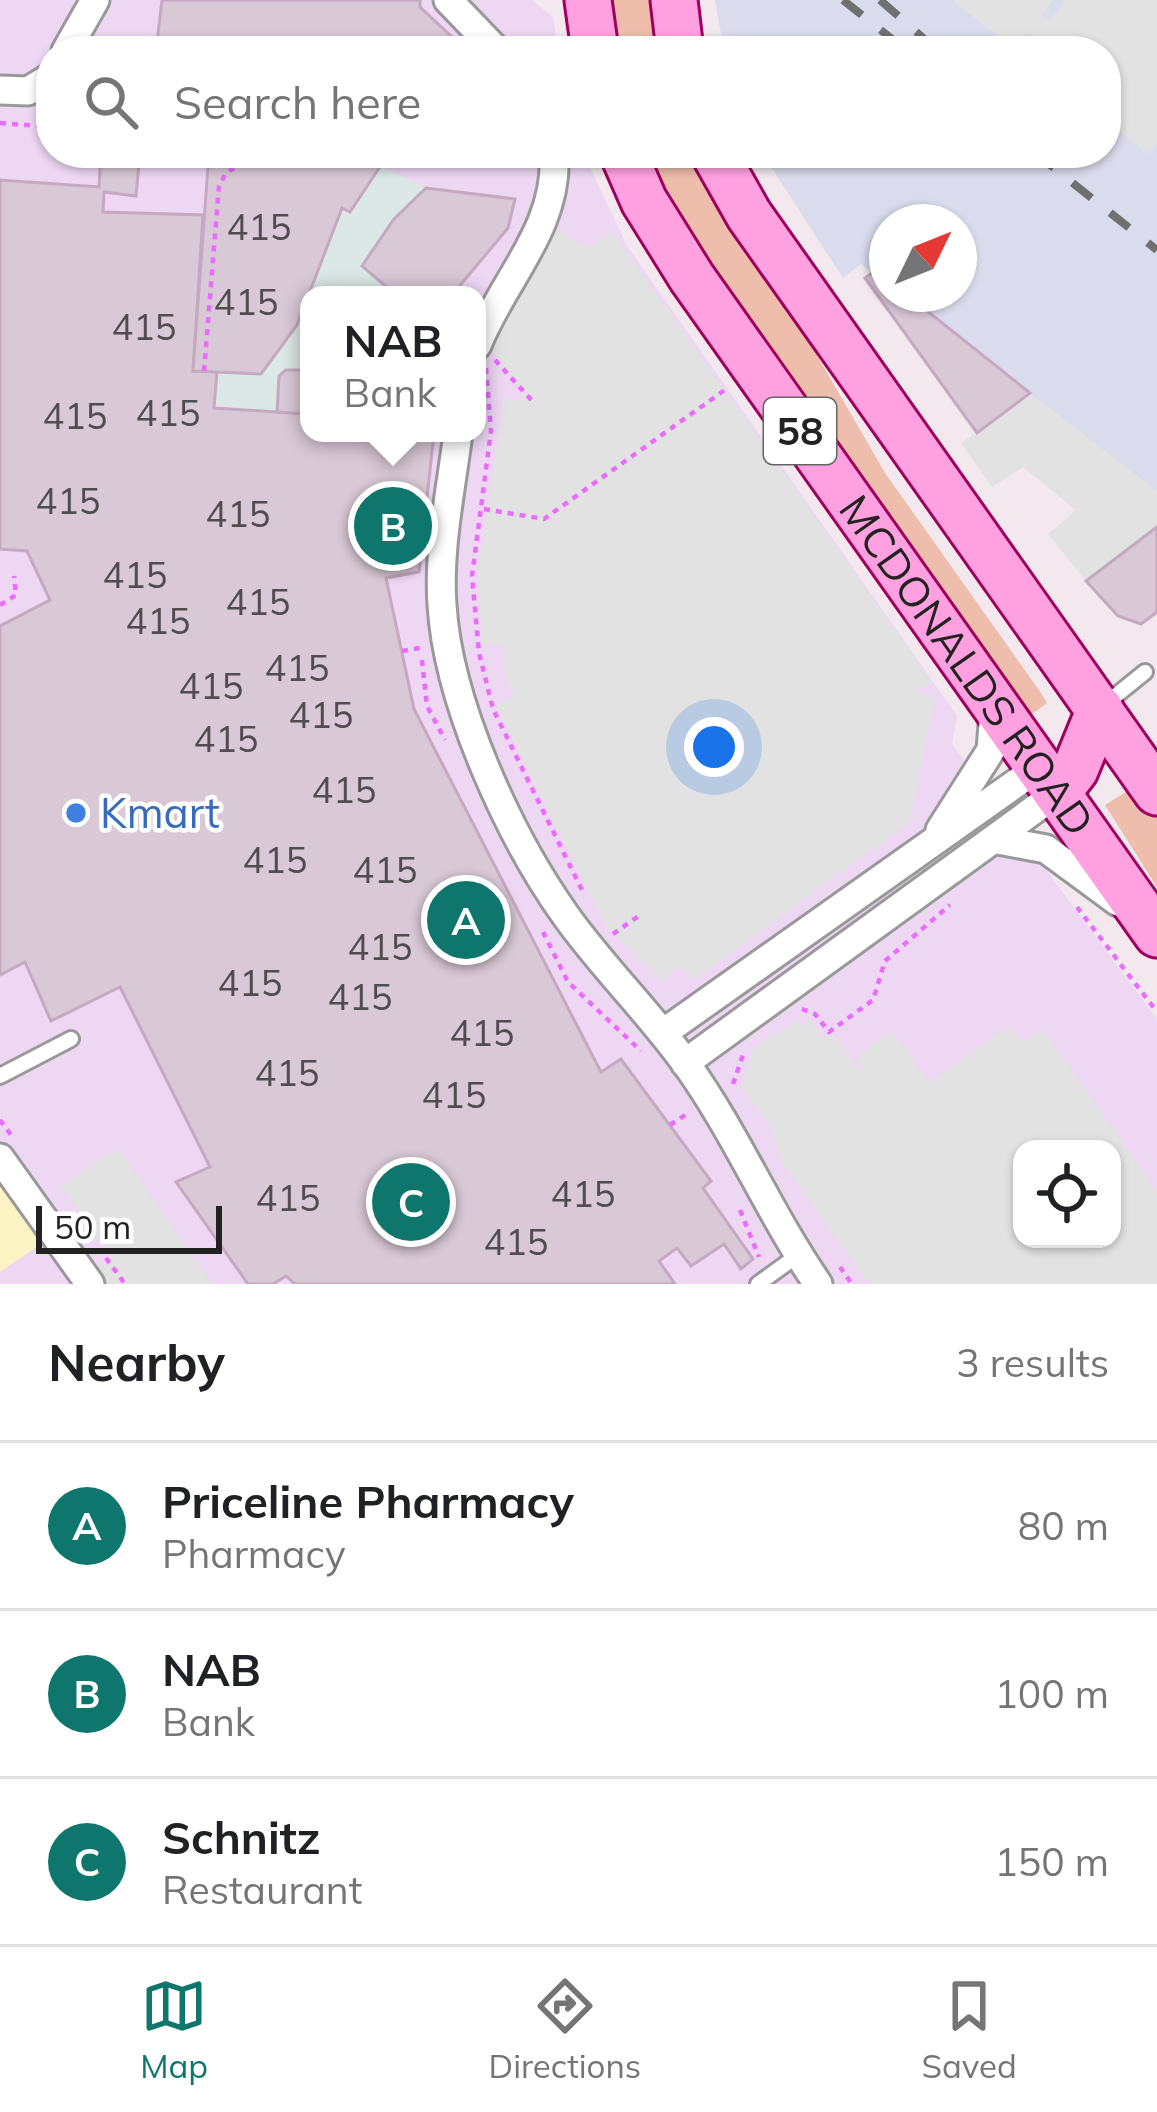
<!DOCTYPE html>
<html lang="en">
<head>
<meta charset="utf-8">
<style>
	body { margin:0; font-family:Mulish,sans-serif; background:#f2f2f2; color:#202124 }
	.controls { position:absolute; right:36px; bottom:36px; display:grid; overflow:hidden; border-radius:24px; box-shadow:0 3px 9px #0004 }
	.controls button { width:108px; height:108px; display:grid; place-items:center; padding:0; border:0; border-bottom:3px solid #e0e0e0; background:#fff; color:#202124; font:60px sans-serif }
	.compass { position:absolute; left:869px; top:204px; width:108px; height:108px; border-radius:50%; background:#fff; box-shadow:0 3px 9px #0004; rotate:47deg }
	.scale { position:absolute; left:36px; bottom:30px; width:186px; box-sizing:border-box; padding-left:12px; border:6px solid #222; border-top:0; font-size:33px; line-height:42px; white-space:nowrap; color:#222; -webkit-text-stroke:9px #fff; paint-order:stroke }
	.you { position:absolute; left:714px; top:747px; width:42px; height:42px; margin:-30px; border:9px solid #fff; border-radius:50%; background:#1a73e8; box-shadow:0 0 0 18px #1a73e833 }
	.badge { display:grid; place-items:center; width:78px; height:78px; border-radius:50%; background:#0f766e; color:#fff; font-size:39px; font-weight:700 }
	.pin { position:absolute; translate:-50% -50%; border:6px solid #fff; box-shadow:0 3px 12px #0006 }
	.popup { position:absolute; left:300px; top:286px; width:186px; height:156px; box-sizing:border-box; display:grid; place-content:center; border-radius:24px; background:#fff; filter:drop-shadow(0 3px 9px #0005); font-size:39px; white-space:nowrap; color:#757577 }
	.popup b { font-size:45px; color:#202124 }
	.popup::after { content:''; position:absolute; left:50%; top:100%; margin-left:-24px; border:24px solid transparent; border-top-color:#fff }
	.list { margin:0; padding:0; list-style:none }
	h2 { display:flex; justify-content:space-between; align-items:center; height:156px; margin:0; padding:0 48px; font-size:51px }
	h2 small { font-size:39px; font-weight:400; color:#757577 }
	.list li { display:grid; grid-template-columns:78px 1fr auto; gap:36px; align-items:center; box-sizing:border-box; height:168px; padding:0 48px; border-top:3px solid #e0e0e0 }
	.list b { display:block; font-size:45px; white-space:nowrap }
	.list p { margin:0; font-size:39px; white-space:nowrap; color:#757577 }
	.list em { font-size:39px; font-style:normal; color:#757577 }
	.icon { flex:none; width:66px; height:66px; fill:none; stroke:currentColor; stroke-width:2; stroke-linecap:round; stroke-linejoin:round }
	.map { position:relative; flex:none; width:1157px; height:1284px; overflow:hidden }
	.search { position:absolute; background:#fff; box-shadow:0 3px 9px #0004; left:36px; right:36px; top:36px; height:132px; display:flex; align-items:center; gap:30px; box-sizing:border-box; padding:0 42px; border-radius:48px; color:#757577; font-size:45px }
	.sheet { height:660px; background:#fff }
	nav { display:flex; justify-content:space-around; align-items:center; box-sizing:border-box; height:168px; border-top:3px solid #e0e0e0; background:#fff; font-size:33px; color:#757577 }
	nav a { display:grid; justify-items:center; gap:6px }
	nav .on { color:#0f766e }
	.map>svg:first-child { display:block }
	.commercial { fill:#edd7f3; fill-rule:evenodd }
	.industrial { fill:#dadbec }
	.grass { fill:#eebdac }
	.park { fill:#fcf3c5 }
	.parking { fill:#e2e2e2; fill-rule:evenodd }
	.plaza { fill:#dce8e5 }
	.building { fill:#d9c8d6; stroke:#c5a9c0; stroke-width:3 }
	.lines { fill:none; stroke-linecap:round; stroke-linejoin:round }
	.lane-casing { stroke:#999; stroke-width:20 }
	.street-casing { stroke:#999; stroke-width:33 }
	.primary-casing { stroke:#9f005d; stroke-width:51 }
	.path { stroke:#e96cff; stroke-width:4.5; stroke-dasharray:6 6; stroke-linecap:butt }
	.lane { stroke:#fff; stroke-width:14 }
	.street { stroke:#fff; stroke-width:27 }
	.primary { stroke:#ffa0e1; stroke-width:45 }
	.rail { stroke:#707070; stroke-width:8; stroke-dasharray:24 24; stroke-linecap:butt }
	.shop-dot { fill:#3f7fe0; stroke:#fff; stroke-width:4.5 }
	.labels { text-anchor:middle; stroke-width:9; stroke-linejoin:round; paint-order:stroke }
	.number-label { font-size:36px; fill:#504c4f }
	.shield { fill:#fff; stroke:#646464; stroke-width:3 }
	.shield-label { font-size:39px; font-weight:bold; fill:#222 }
	.street-label { font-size:42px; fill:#222; stroke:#fff }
	.shop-label { font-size:42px; fill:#366cbe; stroke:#fff; text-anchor:start }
</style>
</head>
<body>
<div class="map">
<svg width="1157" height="1284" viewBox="0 0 1157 1284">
	<rect width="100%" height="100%" fill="#f2e8ee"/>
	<!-- commercial -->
	<path class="commercial" d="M 0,0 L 532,0 L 553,17 L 558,51 L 51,51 L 51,153 L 583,153 L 627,246 L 957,716 L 952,744 L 1157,1019 L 1157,1284 L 0,1284 L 0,1272 L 42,1243 L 0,1185 ZM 309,295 L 477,295 L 477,433 L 309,433 ZM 1022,1149 L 1112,1149 L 1112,1239 L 1022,1239 Z"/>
	<!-- industrial -->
	<path class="industrial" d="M 715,0 L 1157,0 L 1157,498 L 899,294 L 959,294 L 959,222 L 887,222 L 887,285 L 861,264 L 843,278 L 762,153 L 1106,153 L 1106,51 L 724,51 Z"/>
	<!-- grass -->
	<g class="grass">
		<path d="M 602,0 L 660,0 L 666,51 L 609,51 Z"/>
		<path d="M 638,153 L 700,153 L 885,473 L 1041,693 L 1047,703 L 1027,718 L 689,252 Z"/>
		<path d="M 1126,792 L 1157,814 L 1157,887 L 1105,805 Z"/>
	</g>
	<!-- park -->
	<path class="park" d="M 0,1185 L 42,1243 L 0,1272 Z"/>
	<!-- parking -->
	<g class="parking">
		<path d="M 952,0 L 1053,0 L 1042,15 L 1049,21 L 1066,0 L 1157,0 L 1157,143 L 1148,154 L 1106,121 L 1106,51 L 1025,51 L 1034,40 L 1027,33 L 1014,49 Z"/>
		<path d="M 534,215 L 587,248 L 612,232 L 931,680 L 916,693 L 935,697 L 910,821 L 695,979 L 677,966 L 662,982 L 606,926 L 496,706 L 514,696 L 505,676 L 503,644 L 482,645 L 478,570 L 504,398 L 522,401 L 522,389 L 477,331 L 477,310 Z"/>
		<path d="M 1030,393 L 1157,491 L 1157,527 L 1086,581 L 1048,534 L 1076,510 L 1023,467 L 992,487 L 961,443 Z"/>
		<path d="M 810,1019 L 823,1038 L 833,1033 L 862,1072 L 858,1055 L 891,1031 L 929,1083 L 1009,1026 L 1023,1043 L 1042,1029 L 1157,1192 L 1157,1284 L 869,1284 L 782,1163 L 770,1127 L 742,1088 L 753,1049 L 795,1020 L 800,1026 ZM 1112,1149 L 1112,1239 L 1022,1239 L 1022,1149 Z"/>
		<path d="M 117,1148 L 212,1284 L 90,1284 L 86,1278 L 111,1258 L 61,1186 Z"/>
	</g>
	<!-- plaza -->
	<path class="plaza" d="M 381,167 L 426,188 L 394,219 L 363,265 L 396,295 L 309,295 L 302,370 L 286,370 L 279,375 L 277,412 L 214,408 L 217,371 L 261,374 L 297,325 L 342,208 L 351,211 Z"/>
	<!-- building -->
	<g class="building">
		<path d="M 162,0 L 420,0 L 420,7 L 467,51 L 156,51 Z"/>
		<path d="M 101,153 L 140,153 L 136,196 L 104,192 L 103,212 L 203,215 L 193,371 L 217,371 L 214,408 L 309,414 L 309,433 L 434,433 L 419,572 L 386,578 L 414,709 L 601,1072 L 621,1059 L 711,1181 L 703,1188 L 753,1259 L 741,1269 L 724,1244 L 691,1266 L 677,1248 L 659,1261 L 675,1284 L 295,1284 L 286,1276 L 273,1284 L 248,1284 L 176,1182 L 210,1167 L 120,987 L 51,1021 L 25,962 L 0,975 L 0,626 L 50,600 L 27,551 L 0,549 L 0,180 L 99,187 Z"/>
		<path d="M 209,153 L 389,153 L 350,212 L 342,208 L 297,325 L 261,374 L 193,371 Z"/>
		<path d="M 426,188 L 515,199 L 508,228 L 452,295 L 396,295 L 362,266 L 394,219 Z"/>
		<path d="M 876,270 L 887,278 L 887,294 L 906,294 L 1030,393 L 977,433 L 865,278 Z"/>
		<path d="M 309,337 L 309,414 L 277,412 L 279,376 L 286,370 L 302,370 Z"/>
		<path d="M 1157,527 L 1157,612 L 1141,624 L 1118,616 L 1086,581 Z"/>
	</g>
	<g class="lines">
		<defs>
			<g id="lane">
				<path d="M 1103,706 L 1145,672"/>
				<path d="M 0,1076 L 71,1039"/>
				<path d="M 758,1284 L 798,1255"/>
			</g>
			<g id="street">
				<path d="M 448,0 L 497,51"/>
				<path d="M 66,51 L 95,0"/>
				<path d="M 0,90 L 28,91 L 51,77"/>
				<path d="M 477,345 C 503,279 559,228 554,153"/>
				<path d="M 458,433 C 451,490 438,548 442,605 C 448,703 509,836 566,916 C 603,968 650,1013 687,1065 C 737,1135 769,1213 818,1284"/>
				<path d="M 940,830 L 991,750 L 994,711"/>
				<path d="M 998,840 L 1046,849 L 1118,902"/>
				<path d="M 663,1033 L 1039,767"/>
				<path d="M 685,1063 L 1057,793"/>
				<path d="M 0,1158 L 90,1284"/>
			</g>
			<g id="primary">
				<path d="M 588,0 L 595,51"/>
				<path d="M 674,0 L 680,51"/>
				<path id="s1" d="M 623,153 L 644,201 L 692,278 L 1157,934"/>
				<path d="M 714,153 L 749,215 L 1157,792"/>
				<path d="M 1057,793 L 1075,770 L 1100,709"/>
			</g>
		</defs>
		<!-- lane casing -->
		<use href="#lane" class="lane-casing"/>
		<!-- street casing -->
		<use href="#street" class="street-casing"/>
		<!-- primary casing -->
		<use href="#primary" class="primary-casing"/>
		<!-- path -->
		<g class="path">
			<path d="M 0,123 L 51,127"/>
			<path d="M 495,360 L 535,404"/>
			<path d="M 486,368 L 491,431 L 472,576 L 479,653 L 493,709 L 582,890"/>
			<path d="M 204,371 L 219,186 L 226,173 L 253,157"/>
			<path d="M 484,509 L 544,519 L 729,387"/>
			<path d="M 0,605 L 16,595 L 14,576"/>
			<path d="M 402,651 L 420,648"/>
			<path d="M 422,660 L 427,706 L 445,740"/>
			<path d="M 1077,907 L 1157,1012"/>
			<path d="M 543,932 L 568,982 L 641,1051"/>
			<path d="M 613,934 L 640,915"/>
			<path d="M 802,1009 L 815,1014 L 829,1032 L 873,1000 L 885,961 L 950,905"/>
			<path d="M 733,1084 L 743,1055"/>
			<path d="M 0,1120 L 11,1135"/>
			<path d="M 670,1125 L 690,1112"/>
			<path d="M 740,1210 L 759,1257"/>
			<path d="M 106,1258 L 125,1284"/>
			<path d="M 840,1267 L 852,1284"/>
		</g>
		<!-- lane -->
		<use href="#lane" class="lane"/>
		<!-- street -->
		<use href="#street" class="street"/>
		<!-- primary -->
		<use href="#primary" class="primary"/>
		<!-- rail -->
		<g class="rail">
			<path d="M 843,0 L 907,51"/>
			<path d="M 880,0 L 938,51"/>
			<path d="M 1035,153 L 1157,250"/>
		</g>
	</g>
	<!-- markers -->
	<circle class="shop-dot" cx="76" cy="813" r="12"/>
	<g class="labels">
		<!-- number labels -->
		<g class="number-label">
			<text x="259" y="240">415</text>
			<text x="246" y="315">415</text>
			<text x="144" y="340">415</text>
			<text x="168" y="426">415</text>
			<text x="75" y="429">415</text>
			<text x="68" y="514">415</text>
			<text x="238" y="527">415</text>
			<text x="135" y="588">415</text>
			<text x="258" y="615">415</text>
			<text x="158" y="634">415</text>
			<text x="297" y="681">415</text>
			<text x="211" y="699">415</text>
			<text x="321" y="728">415</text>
			<text x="226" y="752">415</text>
			<text x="344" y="803">415</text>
			<text x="275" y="873">415</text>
			<text x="385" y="883">415</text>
			<text x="380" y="960">415</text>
			<text x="250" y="996">415</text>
			<text x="360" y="1010">415</text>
			<text x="482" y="1046">415</text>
			<text x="287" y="1086">415</text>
			<text x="454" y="1108">415</text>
			<text x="583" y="1207">415</text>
			<text x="288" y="1211">415</text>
			<text x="516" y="1255">415</text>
		</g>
		<!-- shield labels -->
		<rect class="shield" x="764" y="398" width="72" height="66" rx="9"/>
		<g class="shield-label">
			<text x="800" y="445">58</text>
		</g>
		<!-- street labels -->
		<g class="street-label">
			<text dy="15" stroke="none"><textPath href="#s1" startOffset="618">MCDONALDS ROAD</textPath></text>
		</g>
		<!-- shop labels -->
		<g class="shop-label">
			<text x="100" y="828">Kmart</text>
		</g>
	</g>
</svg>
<div class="controls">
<button><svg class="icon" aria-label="locate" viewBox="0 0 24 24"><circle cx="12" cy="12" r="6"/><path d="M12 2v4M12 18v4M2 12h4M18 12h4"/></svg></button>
</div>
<svg class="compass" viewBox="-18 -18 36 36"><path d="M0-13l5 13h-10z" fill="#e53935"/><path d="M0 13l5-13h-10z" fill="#757577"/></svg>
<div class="scale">50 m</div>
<div class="you"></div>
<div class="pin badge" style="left:466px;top:920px">A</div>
<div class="pin badge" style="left:393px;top:526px">B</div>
<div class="popup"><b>NAB</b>Bank</div>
<div class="pin badge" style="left:411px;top:1202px">C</div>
<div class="search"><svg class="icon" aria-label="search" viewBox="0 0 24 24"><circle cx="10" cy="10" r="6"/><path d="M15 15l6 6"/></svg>Search here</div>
</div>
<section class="sheet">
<h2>Nearby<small>3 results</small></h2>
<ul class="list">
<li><span class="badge">A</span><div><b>Priceline Pharmacy</b><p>Pharmacy</p></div><em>80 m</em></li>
<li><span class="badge">B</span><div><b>NAB</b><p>Bank</p></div><em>100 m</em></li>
<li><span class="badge">C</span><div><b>Schnitz</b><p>Restaurant</p></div><em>150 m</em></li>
</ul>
</section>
<nav>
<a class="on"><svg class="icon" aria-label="map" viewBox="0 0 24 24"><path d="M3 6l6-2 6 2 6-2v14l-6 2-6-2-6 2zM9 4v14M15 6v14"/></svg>Map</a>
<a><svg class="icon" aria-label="directions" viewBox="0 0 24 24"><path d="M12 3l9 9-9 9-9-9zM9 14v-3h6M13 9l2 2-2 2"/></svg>Directions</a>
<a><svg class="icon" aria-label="saved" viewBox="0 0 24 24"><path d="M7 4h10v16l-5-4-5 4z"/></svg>Saved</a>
</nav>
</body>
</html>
